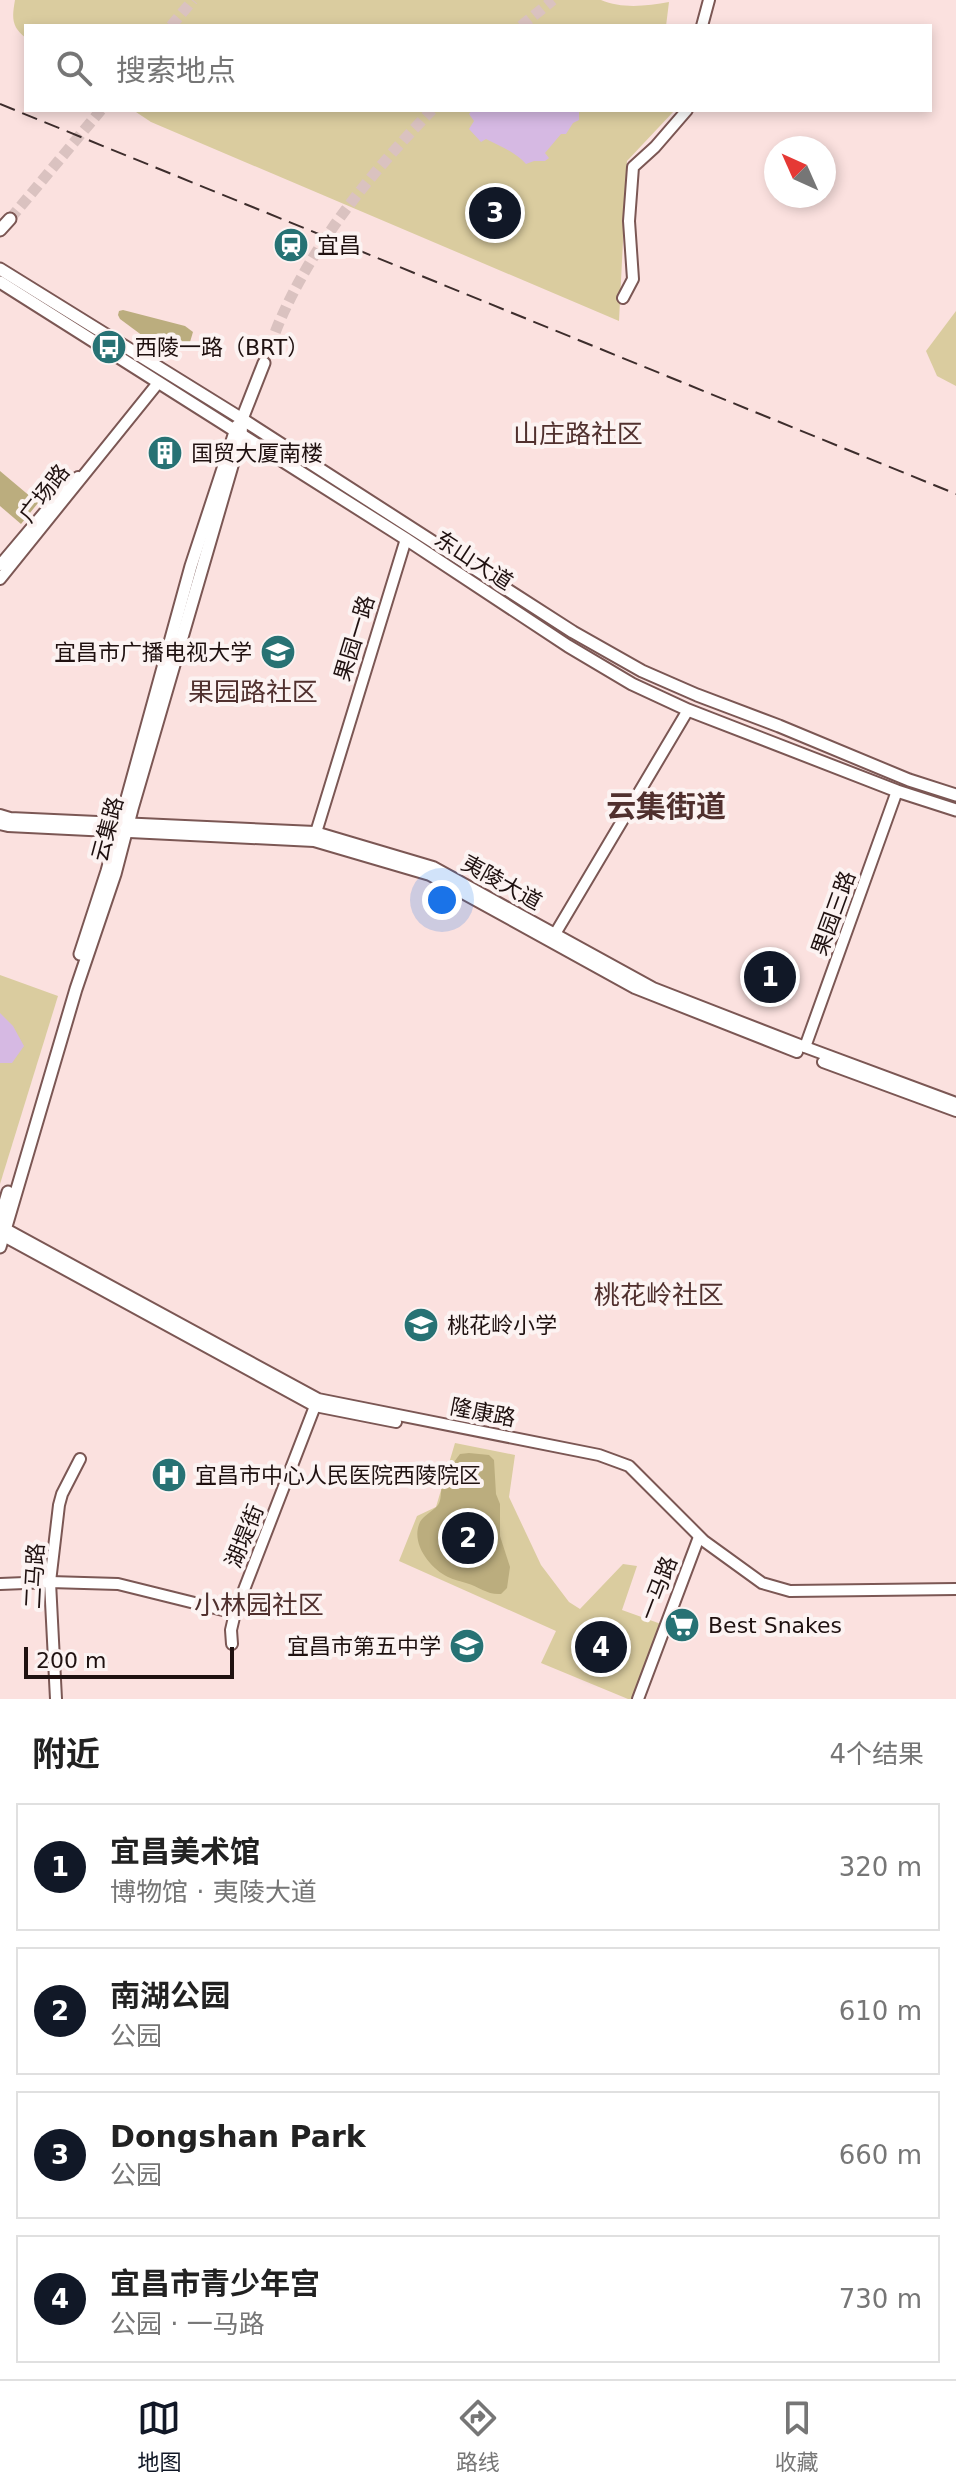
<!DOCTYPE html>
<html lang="zh">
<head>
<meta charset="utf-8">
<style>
	body { margin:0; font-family:"DejaVu Sans","Noto Sans SC",sans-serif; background:#f2f2f2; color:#222 }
	.compass { position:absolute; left:764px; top:136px; width:72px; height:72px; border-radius:50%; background:#fff; box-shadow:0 4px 12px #0003; rotate:315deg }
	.scale { position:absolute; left:24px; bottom:20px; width:210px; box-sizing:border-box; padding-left:8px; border:4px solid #1f1110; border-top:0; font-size:22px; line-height:28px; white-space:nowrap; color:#1f1110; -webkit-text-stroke:6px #fcf3f2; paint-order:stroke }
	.you { position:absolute; left:442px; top:900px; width:28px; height:28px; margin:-20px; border:6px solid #fff; border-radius:50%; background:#1a73e8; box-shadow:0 0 0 12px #1a73e833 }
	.badge { display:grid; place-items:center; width:52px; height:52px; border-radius:50%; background:#111827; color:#fff; font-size:26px; font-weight:700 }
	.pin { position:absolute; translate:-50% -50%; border:4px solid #fff; box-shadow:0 2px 8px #0006 }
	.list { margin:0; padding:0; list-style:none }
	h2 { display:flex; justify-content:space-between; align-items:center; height:104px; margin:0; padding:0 32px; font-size:34px }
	h2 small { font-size:26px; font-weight:400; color:#767676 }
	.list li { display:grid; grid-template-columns:52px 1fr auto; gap:24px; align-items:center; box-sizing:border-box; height:128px; margin:0 16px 16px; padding:0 16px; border:2px solid #e0e0e0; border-radius:0px }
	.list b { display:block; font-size:30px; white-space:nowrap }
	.list p { margin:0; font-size:26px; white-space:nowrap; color:#767676 }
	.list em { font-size:26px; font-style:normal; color:#767676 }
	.icon { flex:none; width:44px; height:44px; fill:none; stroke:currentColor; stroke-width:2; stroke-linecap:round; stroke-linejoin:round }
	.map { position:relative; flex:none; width:956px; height:1699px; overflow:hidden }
	.search { position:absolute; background:#fff; box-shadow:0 4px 12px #0003; left:24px; right:24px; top:24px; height:88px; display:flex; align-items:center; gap:20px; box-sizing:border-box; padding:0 28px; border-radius:0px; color:#767676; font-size:30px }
	.sheet { height:680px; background:#fff }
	nav { display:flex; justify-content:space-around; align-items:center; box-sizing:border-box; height:112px; border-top:2px solid #e0e0e0; background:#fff; font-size:22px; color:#767676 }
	nav a { display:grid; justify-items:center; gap:4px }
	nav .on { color:#111827 }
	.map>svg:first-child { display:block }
	.green { fill:#dacc9f }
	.forest { fill:#bbad7e }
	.water { fill:#d6b9e3 }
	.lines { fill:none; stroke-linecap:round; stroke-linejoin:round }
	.primary-tunnel { stroke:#dac2c0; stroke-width:11; stroke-dasharray:11 5.5; stroke-linecap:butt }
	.secondary-casing { stroke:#7b5754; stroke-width:14 }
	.primary-casing { stroke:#7b5754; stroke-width:15 }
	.secondary { stroke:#fff; stroke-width:10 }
	.primary { stroke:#fff; stroke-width:11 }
	.rail { stroke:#3d2d2c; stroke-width:2; stroke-dasharray:16 8; stroke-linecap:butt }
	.labels { text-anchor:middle; stroke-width:8; stroke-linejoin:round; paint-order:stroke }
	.poi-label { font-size:22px; fill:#1f1110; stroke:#fcf3f2; text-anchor:start }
	.street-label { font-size:22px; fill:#1f1110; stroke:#fcf3f2 }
	.quarter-label { font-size:26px; fill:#50302e; stroke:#fcf3f2 }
	.district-label { font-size:30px; font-weight:bold; fill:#50302e; stroke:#fcf3f2 }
</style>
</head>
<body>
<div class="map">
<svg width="956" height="1699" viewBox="0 0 956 1699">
	<rect width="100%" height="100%" fill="#fbe1df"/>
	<!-- green -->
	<g class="green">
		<path d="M 15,0 L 601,0 C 622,9 647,6 669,2 L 666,26 L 26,26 L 26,38 C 11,27 12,17 15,0 Z"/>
		<path d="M 133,110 L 675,110 L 627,161 L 619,321 L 151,122 Z"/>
		<path d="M 956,311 L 956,386 L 937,376 L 926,351 Z"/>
		<path d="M 0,975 L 58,996 L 0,1184 Z"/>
		<path d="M 455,1443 L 515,1455 L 509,1497 L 541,1565 L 569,1602 L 580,1609 L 623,1564 L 637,1566 L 622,1610 L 661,1624 L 634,1699 L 628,1699 L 541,1663 L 556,1631 L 399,1561 L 417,1516 L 436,1507 Z"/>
	</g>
	<!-- forest -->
	<g class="forest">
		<path d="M 123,310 L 185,326 L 193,332 L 190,342 L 181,348 L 147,339 L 120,319 L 118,315 L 119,311 Z"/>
		<path d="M 0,471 L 38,503 L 21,524 L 0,506 Z"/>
		<path d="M 469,1453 L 489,1455 L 494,1460 L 496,1494 L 500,1504 L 500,1536 L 510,1567 L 507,1588 L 501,1594 C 487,1595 480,1587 466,1583 C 461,1581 454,1580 448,1577 C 430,1568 410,1543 420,1522 C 424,1515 433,1511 438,1505 C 442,1499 440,1493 442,1487 C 445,1475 453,1463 460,1454 Z"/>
	</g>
	<!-- water -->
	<g class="water">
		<path d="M 472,110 L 579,110 L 579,120 L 573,123 L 566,134 L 561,134 L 545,153 L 549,158 L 545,161 L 534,161 L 526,164 C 515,152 500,146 486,139 L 481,142 L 469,129 L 474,121 L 469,114 Z"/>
		<path d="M 0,1013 L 13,1026 L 24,1046 L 12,1063 L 0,1063 Z"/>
	</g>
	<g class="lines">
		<!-- primary-tunnel -->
		<g class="primary-tunnel">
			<path d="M 171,26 L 193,0"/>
			<path d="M 521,26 L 553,0"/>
			<path d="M 10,219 L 101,110"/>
			<path d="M 264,363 C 270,347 275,331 282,316 C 317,238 373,171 432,110"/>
		</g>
		<defs>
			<g id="secondary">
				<path d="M 702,26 L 709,0"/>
				<path d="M 623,298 L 633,279 L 629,221 L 633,167 L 655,147 L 687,110"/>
				<path d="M 0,565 L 65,488 L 78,477"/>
				<path d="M 0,579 L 158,383"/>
				<path d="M 0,815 L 10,818 L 315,832 L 433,867 L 653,988 L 805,1047 L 956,1103"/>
				<path d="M 0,824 L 8,826 L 314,841 L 430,875 L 635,988 L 797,1052"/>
				<path d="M 314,839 L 406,539"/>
				<path d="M 552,939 L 688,710"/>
				<path d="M 805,1047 L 897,791"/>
				<path d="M 823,1062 L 956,1111"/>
				<path d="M 0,1226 L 318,1399 L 599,1455 L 629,1466 L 704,1541 L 762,1583 L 790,1591 L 956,1589"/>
				<path d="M 0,1234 L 315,1406 L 396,1422"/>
				<path d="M 0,1584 L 50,1582 L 118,1584 L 235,1613"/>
				<path d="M 232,1644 L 231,1630 L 235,1613 L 317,1401"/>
				<path d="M 56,1699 L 50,1582 L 59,1505 L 62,1494 L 80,1459"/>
				<path d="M 638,1699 L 699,1537"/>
			</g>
			<g id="primary">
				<path d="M 0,230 L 10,219"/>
				<path d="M 0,269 L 242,419 L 573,632 L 642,671 L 697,695 L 779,726 L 909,780 L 956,795"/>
				<path d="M 0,282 L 406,539 L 568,646 L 632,684 L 688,710 L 897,791 L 956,810"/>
				<path d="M 80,954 L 107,871 L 191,566 L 237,426"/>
				<path d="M 0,1219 L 8,1192"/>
				<path d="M 0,1247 L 76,989 L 115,874 L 132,809 L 241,435 L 242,419 L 264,363"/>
			</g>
		</defs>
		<!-- secondary casing -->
		<use href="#secondary" class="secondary-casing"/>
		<!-- primary casing -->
		<use href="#primary" class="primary-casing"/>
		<!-- secondary -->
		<use href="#secondary" class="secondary"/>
		<!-- primary -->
		<use href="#primary" class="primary"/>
		<!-- rail -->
		<path class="rail" d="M 0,104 L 956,494"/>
	</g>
	<!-- icons -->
	<defs>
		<symbol id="station-disc" viewBox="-11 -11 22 22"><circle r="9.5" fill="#277274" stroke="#fcf3f2"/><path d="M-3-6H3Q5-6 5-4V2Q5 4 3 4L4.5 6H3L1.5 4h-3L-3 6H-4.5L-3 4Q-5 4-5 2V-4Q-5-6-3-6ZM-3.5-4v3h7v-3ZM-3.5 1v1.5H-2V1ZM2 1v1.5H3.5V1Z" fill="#fff"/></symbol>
		<symbol id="bus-disc" viewBox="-11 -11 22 22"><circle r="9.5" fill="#277274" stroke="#fcf3f2"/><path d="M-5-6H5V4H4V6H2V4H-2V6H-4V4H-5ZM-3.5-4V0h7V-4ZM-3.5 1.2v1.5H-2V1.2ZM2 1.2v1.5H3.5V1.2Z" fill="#fff"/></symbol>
		<symbol id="building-disc" viewBox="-11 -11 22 22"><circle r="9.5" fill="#277274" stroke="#fcf3f2"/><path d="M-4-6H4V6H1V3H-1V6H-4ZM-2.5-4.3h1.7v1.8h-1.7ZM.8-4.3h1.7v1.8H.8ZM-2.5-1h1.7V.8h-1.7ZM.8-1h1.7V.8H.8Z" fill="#fff"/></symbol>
		<symbol id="school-disc" viewBox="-11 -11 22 22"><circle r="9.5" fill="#277274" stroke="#fcf3f2"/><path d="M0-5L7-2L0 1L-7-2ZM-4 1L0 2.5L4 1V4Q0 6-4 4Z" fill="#fff"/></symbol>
		<symbol id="hospital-disc" viewBox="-11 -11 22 22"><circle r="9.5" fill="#277274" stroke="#fcf3f2"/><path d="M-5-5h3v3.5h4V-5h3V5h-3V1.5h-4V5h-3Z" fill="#fff"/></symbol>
		<symbol id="supermarket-disc" viewBox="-11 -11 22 22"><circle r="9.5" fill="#277274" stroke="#fcf3f2"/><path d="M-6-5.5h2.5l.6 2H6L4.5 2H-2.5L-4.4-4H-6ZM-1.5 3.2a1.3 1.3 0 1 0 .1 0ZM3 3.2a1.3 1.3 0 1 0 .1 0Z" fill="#fff"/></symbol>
	</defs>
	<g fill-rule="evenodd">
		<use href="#station-disc" x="271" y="225" width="40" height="40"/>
		<use href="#bus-disc" x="89" y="327" width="40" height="40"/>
		<use href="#building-disc" x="145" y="433" width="40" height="40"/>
		<use href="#school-disc" x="258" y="632" width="40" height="40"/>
		<use href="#school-disc" x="401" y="1305" width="40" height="40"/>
		<use href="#hospital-disc" x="149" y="1455" width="40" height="40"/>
		<use href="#supermarket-disc" x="662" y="1605" width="40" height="40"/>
		<use href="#school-disc" x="447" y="1626" width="40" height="40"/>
	</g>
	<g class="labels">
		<!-- poi labels -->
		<g class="poi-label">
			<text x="317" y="253">宜昌</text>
			<text x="135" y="355">西陵一路（BRT）</text>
			<text x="191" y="461">国贸大厦南楼</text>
			<text x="252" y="660" text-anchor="end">宜昌市广播电视大学</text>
			<text x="447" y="1333">桃花岭小学</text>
			<text x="195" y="1483">宜昌市中心人民医院西陵院区</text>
			<text x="708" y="1633">Best Snakes</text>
			<text x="441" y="1654" text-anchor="end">宜昌市第五中学</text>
		</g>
		<!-- street labels -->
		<g class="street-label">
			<text transform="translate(44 493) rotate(-52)" y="8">广场路</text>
			<text transform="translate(474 560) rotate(33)" y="8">东山大道</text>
			<text transform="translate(354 638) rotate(-73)" y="8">果园一路</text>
			<text transform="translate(107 829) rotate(-75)" y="8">云集路</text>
			<text transform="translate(502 882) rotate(29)" y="8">夷陵大道</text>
			<text transform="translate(833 913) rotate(-70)" y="8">果园三路</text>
			<text transform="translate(483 1412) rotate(11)" y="8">隆康路</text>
			<text transform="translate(244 1536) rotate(-68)" y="8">湖堤街</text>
			<text transform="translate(34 1576) rotate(-87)" y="8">二马路</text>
			<text transform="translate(658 1588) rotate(-69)" y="8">一马路</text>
		</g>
		<!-- quarter labels -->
		<g class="quarter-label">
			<text x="578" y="443">山庄路社区</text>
			<text x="253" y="701">果园路社区</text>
			<text x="659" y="1304">桃花岭社区</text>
			<text x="259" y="1614">小林园社区</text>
		</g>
		<!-- district labels -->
		<g class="district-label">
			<text x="666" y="817">云集街道</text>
		</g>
	</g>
</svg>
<svg class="compass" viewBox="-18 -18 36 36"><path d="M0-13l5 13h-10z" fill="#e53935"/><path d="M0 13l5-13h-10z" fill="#767676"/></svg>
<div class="scale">200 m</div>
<div class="you"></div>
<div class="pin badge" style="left:770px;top:977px">1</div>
<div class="pin badge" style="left:468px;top:1538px">2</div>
<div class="pin badge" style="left:495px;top:213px">3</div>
<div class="pin badge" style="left:601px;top:1647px">4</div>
<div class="search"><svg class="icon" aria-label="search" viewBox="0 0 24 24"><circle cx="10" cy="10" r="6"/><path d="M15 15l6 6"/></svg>搜索地点</div>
</div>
<section class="sheet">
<h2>附近<small>4个结果</small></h2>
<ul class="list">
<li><span class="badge">1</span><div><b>宜昌美术馆</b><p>博物馆 · 夷陵大道</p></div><em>320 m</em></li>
<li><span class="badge">2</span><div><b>南湖公园</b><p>公园</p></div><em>610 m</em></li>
<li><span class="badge">3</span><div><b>Dongshan Park</b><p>公园</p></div><em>660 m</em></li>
<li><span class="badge">4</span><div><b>宜昌市青少年宫</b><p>公园 · 一马路</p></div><em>730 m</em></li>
</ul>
</section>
<nav>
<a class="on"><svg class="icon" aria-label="map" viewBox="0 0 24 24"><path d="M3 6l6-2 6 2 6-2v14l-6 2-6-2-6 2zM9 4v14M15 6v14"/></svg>地图</a>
<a><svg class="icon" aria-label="directions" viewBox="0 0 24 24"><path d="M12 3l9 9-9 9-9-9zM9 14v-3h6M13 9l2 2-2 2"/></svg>路线</a>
<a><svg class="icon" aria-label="saved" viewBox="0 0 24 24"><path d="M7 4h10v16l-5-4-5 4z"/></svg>收藏</a>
</nav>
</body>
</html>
